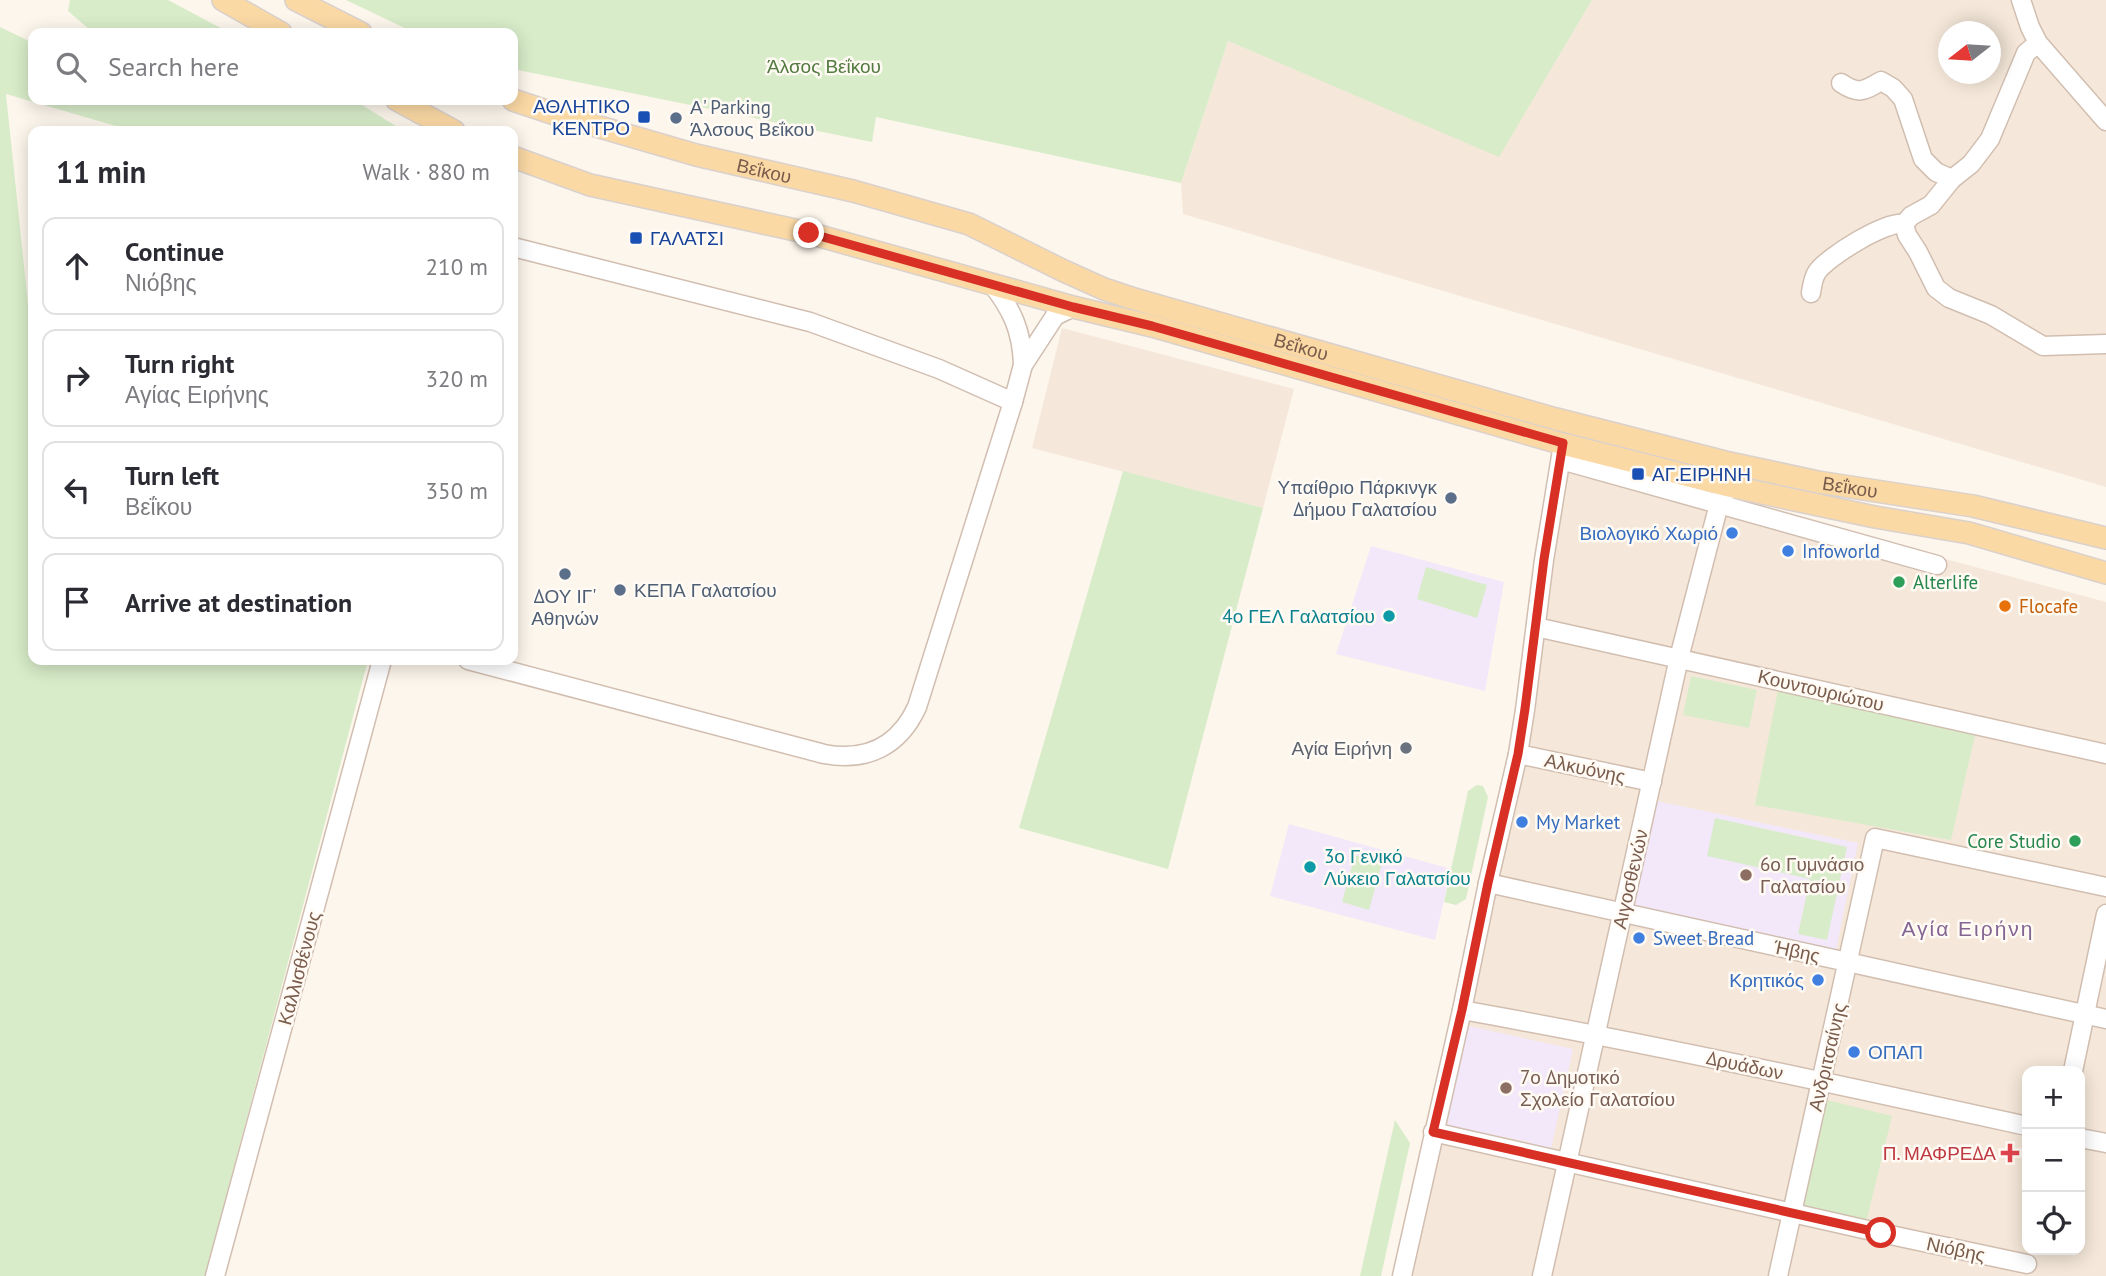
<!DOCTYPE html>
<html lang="en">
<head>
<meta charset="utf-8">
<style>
	body { margin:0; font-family:"PT Sans",sans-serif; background:#f2f2f3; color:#2b2b33 }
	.controls { position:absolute; right:21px; bottom:21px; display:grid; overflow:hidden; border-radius:14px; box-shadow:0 4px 18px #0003 }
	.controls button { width:63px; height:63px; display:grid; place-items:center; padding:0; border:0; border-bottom:2px solid #e1e1e2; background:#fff; color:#2b2b33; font:35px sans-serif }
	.compass { position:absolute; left:1938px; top:21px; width:63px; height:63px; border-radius:50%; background:#fff; box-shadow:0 4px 18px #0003; rotate:253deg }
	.stop { position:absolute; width:21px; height:21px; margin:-16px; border:5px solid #d93025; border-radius:50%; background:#fff }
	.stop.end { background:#d93025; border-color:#fff; box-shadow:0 2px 7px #0008 }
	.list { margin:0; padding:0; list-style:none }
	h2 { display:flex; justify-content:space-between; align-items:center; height:91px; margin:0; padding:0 28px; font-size:30px }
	h2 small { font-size:23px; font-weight:400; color:#7c7c81 }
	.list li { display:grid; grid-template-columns:46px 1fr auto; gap:21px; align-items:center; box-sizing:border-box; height:98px; margin:0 14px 14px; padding:0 14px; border:2px solid #e1e1e2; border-radius:14px }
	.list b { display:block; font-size:26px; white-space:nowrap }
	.list p { margin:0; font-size:23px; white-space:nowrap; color:#7c7c81 }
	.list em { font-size:23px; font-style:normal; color:#7c7c81 }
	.icon { flex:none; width:38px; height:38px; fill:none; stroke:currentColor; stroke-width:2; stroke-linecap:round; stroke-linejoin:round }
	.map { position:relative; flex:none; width:2106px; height:1276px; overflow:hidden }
	.search { position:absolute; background:#fff; box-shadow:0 4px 18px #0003; left:28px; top:28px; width:490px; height:77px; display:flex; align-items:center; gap:18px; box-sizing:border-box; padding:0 24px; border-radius:14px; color:#7c7c81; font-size:26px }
	.panel { position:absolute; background:#fff; box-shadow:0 4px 18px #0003; left:28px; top:126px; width:490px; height:539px; border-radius:14px }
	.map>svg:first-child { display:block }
	.residential { fill:#f5e8da; fill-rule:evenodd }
	.education { fill:#f3e8fa }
	.green { fill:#d8ecc9 }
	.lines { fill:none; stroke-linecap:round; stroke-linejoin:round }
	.minor-casing { stroke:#d1beb0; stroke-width:21 }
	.major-casing { stroke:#dad1cd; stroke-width:24 }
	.minor { stroke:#fff; stroke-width:18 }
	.major { stroke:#fbd9a5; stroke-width:21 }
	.route { stroke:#d93025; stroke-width:9 }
	.transit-dot { fill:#1a4fb4; stroke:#fffaf3; stroke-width:2.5 }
	.service-dot { fill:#5c6f8a; stroke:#fffaf3; stroke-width:2.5 }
	.shop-dot { fill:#3f7fe0; stroke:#fffaf3; stroke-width:2.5 }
	.leisure-dot { fill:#2e9e5b; stroke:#fffaf3; stroke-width:2.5 }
	.food-dot { fill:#e8710a; stroke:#fffaf3; stroke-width:2.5 }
	.culture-dot { fill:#0f9aa8; stroke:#fffaf3; stroke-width:2.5 }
	.worship-dot { fill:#6b7280; stroke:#fffaf3; stroke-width:2.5 }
	.education-dot { fill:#8d6e63; stroke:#fffaf3; stroke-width:2.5 }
	.health-dot { fill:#e0444e; stroke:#fffaf3; stroke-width:2.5 }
	.labels { text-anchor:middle; stroke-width:5; stroke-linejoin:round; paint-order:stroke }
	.park-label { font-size:19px; fill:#537a41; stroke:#fffaf3 }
	.transit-label { font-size:19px; fill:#164399; stroke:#fffaf3; text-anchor:start }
	.service-label { font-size:19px; fill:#4e5e75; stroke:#fffaf3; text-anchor:start }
	.street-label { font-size:19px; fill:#7a5c4d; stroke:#fffaf3 }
	.shop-label { font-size:19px; fill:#366cbe; stroke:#fffaf3; text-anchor:start }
	.leisure-label { font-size:19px; fill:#27864d; stroke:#fffaf3; text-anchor:start }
	.food-label { font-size:19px; fill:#c56008; stroke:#fffaf3; text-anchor:start }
	.culture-label { font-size:19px; fill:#0d838f; stroke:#fffaf3; text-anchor:end }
	.worship-label { font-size:19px; fill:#5b616d; stroke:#fffaf3; text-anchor:end }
	.education-label { font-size:19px; fill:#785e54; stroke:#fffaf3; text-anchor:start }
	.health-label { font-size:19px; fill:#be3a42; stroke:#fffaf3; text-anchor:end }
	.neighbourhood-label { font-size:21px; letter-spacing:2px; fill:#846695; stroke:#fffaf3 }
</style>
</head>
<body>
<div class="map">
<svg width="2106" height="1276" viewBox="0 0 2106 1276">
	<rect width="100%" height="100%" fill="#fdf6ec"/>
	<!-- residential -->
	<g class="residential">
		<path d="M 1592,0 L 2106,0 L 2106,487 L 1183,214 L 1181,183 L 1228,41 L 1499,156 ZM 1948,32 L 1990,32 L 1990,74 L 1948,74 Z"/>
		<path d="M 1062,328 L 1294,389 L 1263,508 L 1032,448 Z"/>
		<path d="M 1565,457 L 2106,602 L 2106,1276 L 1399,1276 L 1537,642 ZM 2027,1071 L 2080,1071 L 2080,1250 L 2027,1250 Z"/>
	</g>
	<!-- education -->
	<g class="education">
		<path d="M 1371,546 L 1504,582 L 1485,691 L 1336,654 Z"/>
		<path d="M 1657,801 L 1858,843 L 1836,950 L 1634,908 Z"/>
		<path d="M 1289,824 L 1451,869 L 1435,940 L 1270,896 Z"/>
		<path d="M 1460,1024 L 1573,1049 L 1550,1153 L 1530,1146 L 1529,1142 L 1489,1134 L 1488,1139 L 1439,1126 Z"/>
	</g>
	<!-- green -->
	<g class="green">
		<path d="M 70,0 L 168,0 L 230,33 L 99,33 L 89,29 L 68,11 Z"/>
		<path d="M 346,0 L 1592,0 L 1499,157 L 1228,41 L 1181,183 L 876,117 L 872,142 L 513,69 L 513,33 L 415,33 Z"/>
		<path d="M 0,27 L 33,43 L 33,100 L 354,100 L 404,131 L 133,131 L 6,94 L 33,352 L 33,660 L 368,660 L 205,1276 L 0,1276 Z"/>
		<path d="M 1123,471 L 1263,508 L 1168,869 L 1019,828 Z"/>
		<path d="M 1426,567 L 1487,585 L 1477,618 L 1417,599 Z"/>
		<path d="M 1691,676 L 1757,690 L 1749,728 L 1683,715 Z"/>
		<path d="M 1778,690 L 1976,731 L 1951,840 L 1755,805 Z"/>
		<path d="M 1477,785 L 1483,786 L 1488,797 L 1466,899 L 1456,905 L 1444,902 L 1468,791 Z"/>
		<path d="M 1715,818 L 1847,847 L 1827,940 L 1798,934 L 1810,879 L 1707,856 Z"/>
		<path d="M 1355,855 L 1382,863 L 1369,910 L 1342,902 Z"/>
		<path d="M 1827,1100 L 1892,1116 L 1866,1223 L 1801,1207 Z"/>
		<path d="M 1395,1120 L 1410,1143 L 1381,1276 L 1360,1276 Z"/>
	</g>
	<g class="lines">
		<defs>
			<g id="minor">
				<path d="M 2021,0 L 2030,27 L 2038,43 L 2106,121"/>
				<path d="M 2038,43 L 2026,53 L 1990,139 L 1971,164 L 1952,179 L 1931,205 L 1911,216 L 1904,224 L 1907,235 L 1918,252 L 1936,288 L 1949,298 L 1991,315 L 2043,346 L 2106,344"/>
				<path d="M 1841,83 C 1859,95 1864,91 1881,81 L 1893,88 L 1903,99 L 1923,159 L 1936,172 L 1952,179"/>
				<path d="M 513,247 L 810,322 L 939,369 L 1013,402"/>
				<path d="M 991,283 C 1012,309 1022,331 1023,365"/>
				<path d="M 1811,293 C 1812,286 1813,278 1817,272 C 1827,257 1887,220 1904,224"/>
				<path d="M 1561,460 L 1937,565"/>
				<path d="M 1536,627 L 2106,754"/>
				<path d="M 468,660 L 824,754 C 867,762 899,746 917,707 L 1013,402 L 1023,365 L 1055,316 L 1073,307"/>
				<path d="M 1518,754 L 1652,782"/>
				<path d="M 1488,883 L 2106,1019"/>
				<path d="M 1462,1010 C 1652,1044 1839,1085 2027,1126"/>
				<path d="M 2073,1071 L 2106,914"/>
				<path d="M 1433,1132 L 1881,1233 L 2027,1264"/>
				<path d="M 2080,1138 L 2106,1143"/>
				<path d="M 215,1276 L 382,660"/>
				<path d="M 1402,1276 L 1462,1010 L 1488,883 L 1518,754 L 1525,710 L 1544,560 L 1563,444"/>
				<path d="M 1542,1276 L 1679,658 L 1719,504 L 1729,486"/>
				<path d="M 1778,1276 L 1875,838 L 2106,887"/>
			</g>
			<g id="major">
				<path d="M 223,0 L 281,33"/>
				<path d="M 296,0 L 361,33"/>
				<path d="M 397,100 L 454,131"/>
				<path id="s1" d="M 513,100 L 555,114 L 696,155 L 853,191 L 969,224 L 1064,271 L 1104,289 L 1131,298 L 1556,419 L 1725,462 L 1818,482 L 1973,506 L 2106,538"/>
				<path d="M 513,157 L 590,185 L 809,233 L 1073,307 L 1152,326 L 1563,444 L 1729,486 L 1875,517 L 1969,533 L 2106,573"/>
			</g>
		</defs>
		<!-- minor casing -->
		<use href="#minor" class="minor-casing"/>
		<!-- major casing -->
		<use href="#major" class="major-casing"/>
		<!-- minor -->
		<use href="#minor" class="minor"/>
		<!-- major -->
		<use href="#major" class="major"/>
	</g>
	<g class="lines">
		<!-- route -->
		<path class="route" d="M 809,233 L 1073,307 L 1152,326 L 1563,443 L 1544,559 L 1525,709 L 1518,754 L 1488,883 L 1462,1010 L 1433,1132 L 1881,1233"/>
	</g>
	<!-- markers -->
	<g class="transit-dot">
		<rect x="637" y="110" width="14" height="14" rx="3.5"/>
		<rect x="629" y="231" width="14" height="14" rx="3.5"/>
		<rect x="1631" y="467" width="14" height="14" rx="3.5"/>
	</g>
	<g class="service-dot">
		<circle cx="676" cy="118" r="7"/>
		<circle cx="1451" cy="498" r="7"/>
		<circle cx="565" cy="574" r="7"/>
		<circle cx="620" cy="590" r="7"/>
	</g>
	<g class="shop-dot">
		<circle cx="1732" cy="533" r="7"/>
		<circle cx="1788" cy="551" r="7"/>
		<circle cx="1522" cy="822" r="7"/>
		<circle cx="1639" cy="938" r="7"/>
		<circle cx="1818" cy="980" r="7"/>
		<circle cx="1854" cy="1052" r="7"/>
	</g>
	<g class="leisure-dot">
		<circle cx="1899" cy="582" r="7"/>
		<circle cx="2075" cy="841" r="7"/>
	</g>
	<circle class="food-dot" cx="2005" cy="606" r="7"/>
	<g class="culture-dot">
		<circle cx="1389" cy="616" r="7"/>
		<circle cx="1310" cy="867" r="7"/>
	</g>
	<circle class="worship-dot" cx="1406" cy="748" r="7"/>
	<g class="education-dot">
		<circle cx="1746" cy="875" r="7"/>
		<circle cx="1506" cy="1088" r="7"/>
	</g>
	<path class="health-dot" d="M2006.5 1142.5h7v7h7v7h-7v7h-7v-7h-7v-7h7z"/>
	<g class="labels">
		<!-- park labels -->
		<g class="park-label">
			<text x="824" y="73">Άλσος Βεΐκου</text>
		</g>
		<!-- transit labels -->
		<g class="transit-label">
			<text x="630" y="113" text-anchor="end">ΑΘΛΗΤΙΚΟ<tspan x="630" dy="22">ΚΕΝΤΡΟ</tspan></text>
			<text x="650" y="245">ΓΑΛΑΤΣΙ</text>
			<text x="1652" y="481">ΑΓ.ΕΙΡΗΝΗ</text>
		</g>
		<!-- service labels -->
		<g class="service-label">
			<text x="690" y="114">Α' Parking<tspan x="690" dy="22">Άλσους Βεΐκου</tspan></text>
			<text x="1437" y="494" text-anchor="end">Υπαίθριο Πάρκινγκ<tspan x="1437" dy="22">Δήμου Γαλατσίου</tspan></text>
			<text x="634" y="597">ΚΕΠΑ Γαλατσίου</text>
			<text x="565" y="603" text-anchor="middle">ΔΟΥ ΙΓ'<tspan x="565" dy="22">Αθηνών</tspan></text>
		</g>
		<!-- street labels -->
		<g class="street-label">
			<text dy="7" stroke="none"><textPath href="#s1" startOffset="261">Βεΐκου</textPath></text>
			<text dy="7" stroke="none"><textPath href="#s1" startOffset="828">Βεΐκου</textPath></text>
			<text dy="7" stroke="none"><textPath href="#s1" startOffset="1395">Βεΐκου</textPath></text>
			<text transform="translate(1821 690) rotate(13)" y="7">Κουντουριώτου</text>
			<text transform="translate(1585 768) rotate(12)" y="7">Αλκυόνης</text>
			<text transform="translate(1630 879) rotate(-77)" y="7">Αιγοσθενών</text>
			<text transform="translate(1797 951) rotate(12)" y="7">Ήβης</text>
			<text transform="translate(299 968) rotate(-75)" y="7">Καλλισθένους</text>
			<text transform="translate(1827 1057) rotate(-77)" y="7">Ανδριτσαίνης</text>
			<text transform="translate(1745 1065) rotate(12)" y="7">Δρυάδων</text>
			<text transform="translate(1956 1249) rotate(12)" y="7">Νιόβης</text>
		</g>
		<!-- shop labels -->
		<g class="shop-label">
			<text x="1718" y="540" text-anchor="end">Βιολογικό Χωριό</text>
			<text x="1802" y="558">Infoworld</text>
			<text x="1536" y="829">My Market</text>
			<text x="1653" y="945">Sweet Bread</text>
			<text x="1804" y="987" text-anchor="end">Κρητικός</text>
			<text x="1868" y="1059">ΟΠΑΠ</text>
		</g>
		<!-- leisure labels -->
		<g class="leisure-label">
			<text x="1913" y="589">Alterlife</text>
			<text x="2061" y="848" text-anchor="end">Core Studio</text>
		</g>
		<!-- food labels -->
		<g class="food-label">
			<text x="2019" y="613">Flocafe</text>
		</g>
		<!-- culture labels -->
		<g class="culture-label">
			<text x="1375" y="623">4ο ΓΕΛ Γαλατσίου</text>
			<text x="1324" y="863" text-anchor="start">3ο Γενικό<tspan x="1324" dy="22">Λύκειο Γαλατσίου</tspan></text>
		</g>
		<!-- worship labels -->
		<g class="worship-label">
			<text x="1392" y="755">Αγία Ειρήνη</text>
		</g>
		<!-- education labels -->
		<g class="education-label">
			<text x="1760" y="871">6ο Γυμνάσιο<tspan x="1760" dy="22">Γαλατσίου</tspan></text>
			<text x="1520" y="1084">7ο Δημοτικό<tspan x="1520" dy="22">Σχολείο Γαλατσίου</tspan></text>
		</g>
		<!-- health labels -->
		<g class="health-label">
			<text x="1996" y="1160">Π. ΜΑΦΡΕΔΑ</text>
		</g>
		<!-- neighbourhood labels -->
		<g class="neighbourhood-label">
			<text x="1968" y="936">Αγία Ειρήνη</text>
		</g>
	</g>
</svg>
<div class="controls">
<button>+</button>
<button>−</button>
<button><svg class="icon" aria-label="locate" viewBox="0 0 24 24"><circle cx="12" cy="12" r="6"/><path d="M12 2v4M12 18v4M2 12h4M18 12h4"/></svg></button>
</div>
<svg class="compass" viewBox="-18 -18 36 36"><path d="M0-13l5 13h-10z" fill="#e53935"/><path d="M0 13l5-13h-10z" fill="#7c7c81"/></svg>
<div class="stop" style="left:1881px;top:1233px"></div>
<div class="stop end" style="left:809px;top:233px"></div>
<div class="search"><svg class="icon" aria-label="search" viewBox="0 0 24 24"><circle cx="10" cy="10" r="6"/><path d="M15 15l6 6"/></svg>Search here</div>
<section class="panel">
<h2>11 min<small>Walk · 880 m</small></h2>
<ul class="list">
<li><svg class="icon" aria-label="ahead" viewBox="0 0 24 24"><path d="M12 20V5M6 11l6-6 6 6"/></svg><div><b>Continue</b><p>Νιόβης</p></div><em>210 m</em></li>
<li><svg class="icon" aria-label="right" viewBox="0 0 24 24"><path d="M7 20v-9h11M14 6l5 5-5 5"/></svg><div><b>Turn right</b><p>Αγίας Ειρήνης</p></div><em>320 m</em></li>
<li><svg class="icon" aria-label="left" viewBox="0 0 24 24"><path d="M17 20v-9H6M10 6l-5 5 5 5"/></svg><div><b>Turn left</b><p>Βεΐκου</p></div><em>350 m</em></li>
<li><svg class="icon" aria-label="arrive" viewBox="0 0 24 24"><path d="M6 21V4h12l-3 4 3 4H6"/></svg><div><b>Arrive at destination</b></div></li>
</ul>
</section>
</div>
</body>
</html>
